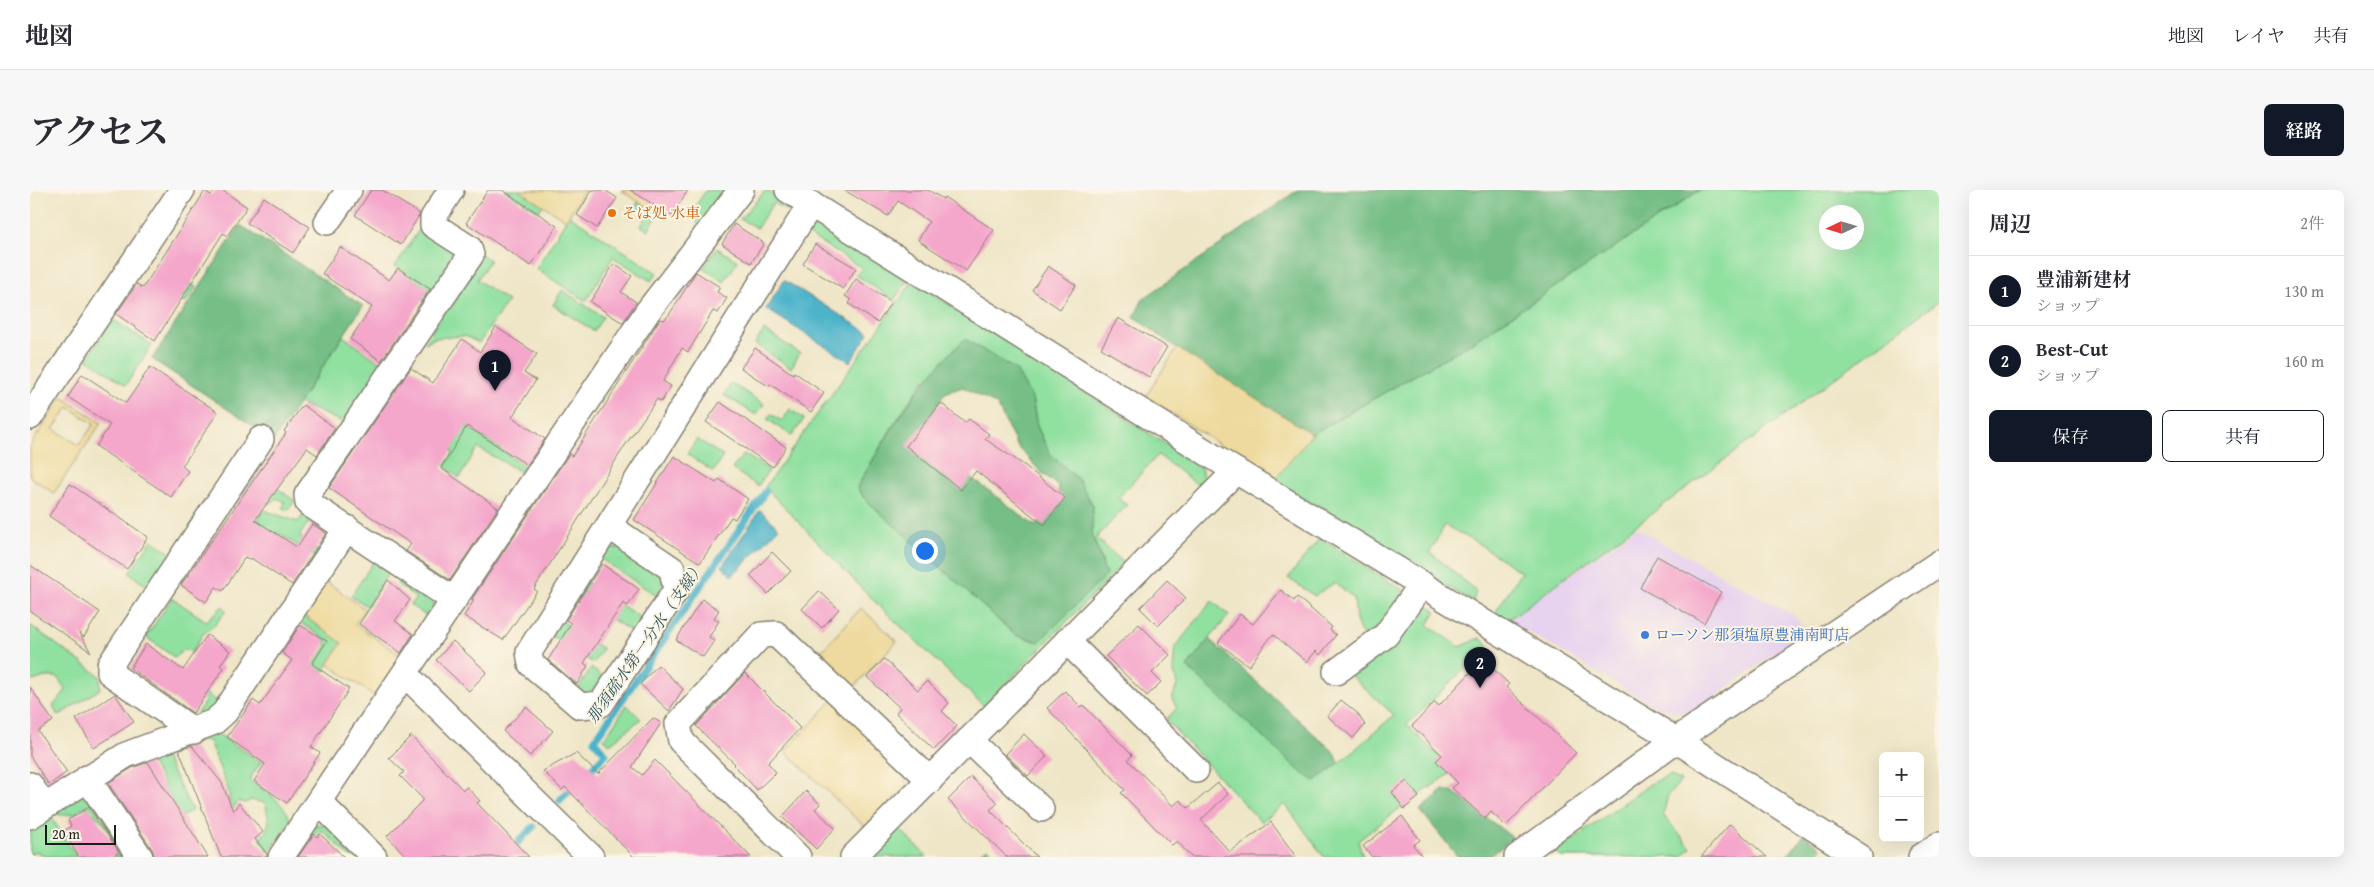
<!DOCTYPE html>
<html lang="ja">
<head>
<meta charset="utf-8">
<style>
	body { margin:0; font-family:"Gentium Book Plus","Noto Serif JP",serif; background:#f7f7f7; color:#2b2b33 }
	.controls { position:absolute; right:15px; bottom:15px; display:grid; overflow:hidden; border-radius:8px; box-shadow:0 5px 20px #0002 }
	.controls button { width:45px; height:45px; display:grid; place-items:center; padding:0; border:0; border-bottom:1px solid #e1e1e2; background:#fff; color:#2b2b33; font:25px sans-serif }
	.compass { position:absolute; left:1789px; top:15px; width:45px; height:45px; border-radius:50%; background:#fff; box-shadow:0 5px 20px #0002; rotate:266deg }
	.scale { position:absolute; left:15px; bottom:12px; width:71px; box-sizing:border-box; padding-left:5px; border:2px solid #1c1c1c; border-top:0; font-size:14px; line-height:18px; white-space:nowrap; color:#1c1c1c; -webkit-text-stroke:4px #fcf5e5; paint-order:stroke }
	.you { position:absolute; left:894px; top:360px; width:18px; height:18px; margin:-12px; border:4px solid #fff; border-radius:50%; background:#1a73e8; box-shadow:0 0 0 8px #1a73e833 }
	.badge { display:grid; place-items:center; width:32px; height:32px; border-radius:50%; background:#111827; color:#fff; font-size:16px; font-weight:700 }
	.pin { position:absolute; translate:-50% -41px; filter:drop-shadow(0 1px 2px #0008) }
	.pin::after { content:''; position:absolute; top:26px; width:18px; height:15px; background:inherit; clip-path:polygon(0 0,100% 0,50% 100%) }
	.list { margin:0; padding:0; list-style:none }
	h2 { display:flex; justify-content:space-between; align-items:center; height:65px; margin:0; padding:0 20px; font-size:21px }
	h2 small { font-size:16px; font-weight:400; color:#7c7c81 }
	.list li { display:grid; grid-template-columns:32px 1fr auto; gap:15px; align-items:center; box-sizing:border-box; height:70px; padding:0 20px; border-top:1px solid #e1e1e2 }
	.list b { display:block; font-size:19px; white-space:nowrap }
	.list p { margin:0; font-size:16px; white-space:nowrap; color:#7c7c81 }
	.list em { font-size:16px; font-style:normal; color:#7c7c81 }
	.actions { display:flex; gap:10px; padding:15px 20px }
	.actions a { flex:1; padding:11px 0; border:1px solid #111827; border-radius:8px; text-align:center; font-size:18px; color:#111827 }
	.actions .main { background:#111827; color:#fff }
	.map { position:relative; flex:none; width:1909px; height:667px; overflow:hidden; border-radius:8px }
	header { display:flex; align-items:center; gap:30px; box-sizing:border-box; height:70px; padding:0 25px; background:#fff; border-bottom:1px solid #e1e1e2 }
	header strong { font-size:24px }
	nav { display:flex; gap:28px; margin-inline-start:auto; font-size:18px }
	.intro { display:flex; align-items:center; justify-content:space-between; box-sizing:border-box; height:120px; padding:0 30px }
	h1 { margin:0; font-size:35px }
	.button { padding:12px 22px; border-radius:8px; background:#111827; color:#fff; font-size:18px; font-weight:700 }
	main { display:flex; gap:30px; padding:0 30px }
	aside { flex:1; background:#fff; border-radius:8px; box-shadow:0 5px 20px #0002 }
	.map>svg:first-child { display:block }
	.built { fill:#e7d2ef }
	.green { fill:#90e0a0; stroke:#567e5e; fill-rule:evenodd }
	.forest { fill:#74be86; stroke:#486d51; fill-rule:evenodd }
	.sand { fill:#eeda9e; stroke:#857b5d; fill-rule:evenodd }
	.water { fill:#4cb3ca; stroke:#346873 }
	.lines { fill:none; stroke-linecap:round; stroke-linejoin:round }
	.stream { stroke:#4cb3ca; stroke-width:7 }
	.building { fill:#f4a6cb }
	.minor-casing { stroke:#868172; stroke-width:28 }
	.minor { stroke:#fff; stroke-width:25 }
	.food-dot { fill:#e8710a; stroke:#fcf5e5; stroke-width:2 }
	.shop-dot { fill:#3f7fe0; stroke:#fcf5e5; stroke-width:2 }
	.labels { text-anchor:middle; stroke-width:4; stroke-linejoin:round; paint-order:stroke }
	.food-label { font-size:15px; fill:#c56008; stroke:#fcf5e5; text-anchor:start }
	.shop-label { font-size:15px; fill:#366cbe; stroke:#fcf5e5; text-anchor:start }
	.water-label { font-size:16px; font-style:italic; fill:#2f5862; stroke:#fcf5e5 }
</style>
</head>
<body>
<header>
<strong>地図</strong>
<nav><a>地図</a><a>レイヤ</a><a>共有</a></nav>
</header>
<div class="intro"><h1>アクセス</h1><a class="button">経路</a></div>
<main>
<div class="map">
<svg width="1909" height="667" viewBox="0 0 1909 667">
	<rect width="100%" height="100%" fill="#fcf5e5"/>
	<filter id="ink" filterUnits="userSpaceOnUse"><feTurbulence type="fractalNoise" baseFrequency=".02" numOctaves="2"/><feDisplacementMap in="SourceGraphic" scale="10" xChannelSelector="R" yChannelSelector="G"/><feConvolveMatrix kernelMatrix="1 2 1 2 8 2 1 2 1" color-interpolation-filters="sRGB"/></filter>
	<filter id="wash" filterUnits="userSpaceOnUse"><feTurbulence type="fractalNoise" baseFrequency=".0096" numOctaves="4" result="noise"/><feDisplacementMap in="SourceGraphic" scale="20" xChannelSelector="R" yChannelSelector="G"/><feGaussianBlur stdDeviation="1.12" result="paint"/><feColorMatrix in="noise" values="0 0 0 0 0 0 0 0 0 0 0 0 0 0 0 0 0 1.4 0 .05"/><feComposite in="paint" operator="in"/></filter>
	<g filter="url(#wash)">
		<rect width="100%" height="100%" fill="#efe6c8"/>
		<!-- built -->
		<path class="built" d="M 1606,338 L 1765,426 L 1776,441 L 1670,517 L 1659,522 L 1647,522 L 1626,517 L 1478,430 Z"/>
		<!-- green -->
		<g class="green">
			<path d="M 475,0 L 489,0 L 513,15 L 509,21 Z"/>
			<path d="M 676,0 L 701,0 L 668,38 L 665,17 Z"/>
			<path d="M 736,0 L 762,16 L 759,22 L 743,13 L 727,38 L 710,29 Z"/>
			<path d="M 1670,0 L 1909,0 L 1909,111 L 1478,430 L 1465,423 L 1491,382 L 1449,354 L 1415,335 L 1400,362 L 1446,401 L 1443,412 L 1244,291 L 1282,244 L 1441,153 ZM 1796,22 L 1826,22 L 1826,52 L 1796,52 Z"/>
			<path d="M 608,12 L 620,20 L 622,18 L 630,22 L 618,40 L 611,36 L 618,24 L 606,16 Z"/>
			<path d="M 539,25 L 627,83 L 621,91 L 583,67 L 556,111 L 506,79 Z"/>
			<path d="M 392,35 L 430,61 L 400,116 L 394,111 L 392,96 L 365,77 Z"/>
			<path d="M 794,36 L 879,88 L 864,110 L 826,85 L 832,78 L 777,44 L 782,38 Z"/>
			<path d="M 687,58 L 708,71 L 694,92 L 673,78 Z"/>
			<path d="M 449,63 L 460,70 L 447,90 L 478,111 L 449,153 L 435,146 L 405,148 L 395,153 Z"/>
			<path d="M 142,82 L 166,97 L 155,113 L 132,98 Z"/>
			<path d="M 883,91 L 1171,277 L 1173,288 L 1169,296 L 1128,265 L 1088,308 L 1097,315 L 1066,348 L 1094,373 L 954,516 L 842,409 L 735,297 ZM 894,190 L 1002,208 L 1007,236 L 1020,264 L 1048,289 L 1063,315 L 1062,345 L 1073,373 L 1009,452 L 985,445 L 834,308 L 827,297 L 862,237 Z"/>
			<path d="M 532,100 L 573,127 L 564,141 L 523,115 Z"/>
			<path d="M 82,129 L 122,155 L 96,195 L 57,169 Z"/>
			<path d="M 734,140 L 770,163 L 761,178 L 725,154 Z"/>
			<path d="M 313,146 L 355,176 L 317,234 L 269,213 Z"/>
			<path d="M 701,193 L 734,214 L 726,225 L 694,205 Z"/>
			<path d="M 409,217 L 496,277 L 491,282 L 448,258 C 440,267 437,278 429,288 L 414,276 L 423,264 Z"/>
			<path d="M 760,219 L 774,229 L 762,246 L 737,229 L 741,224 L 752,231 Z"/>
			<path d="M 667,249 L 693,266 L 683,282 L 657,264 Z"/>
			<path d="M 714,264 L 739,280 L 728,296 L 702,279 Z"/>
			<path d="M 224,286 L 235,295 L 244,296 L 265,311 L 257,321 L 253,318 L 255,312 L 247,308 C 235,320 223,311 212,304 Z"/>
			<path d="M 234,320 L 268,332 L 276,321 L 303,339 L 300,343 L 283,333 L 277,334 L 270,345 L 273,352 L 291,363 L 287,368 L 250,344 L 244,344 L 226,333 Z"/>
			<path d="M 1290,348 L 1376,402 L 1349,437 L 1333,447 L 1326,431 L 1324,408 L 1304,393 L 1285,406 L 1258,388 Z"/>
			<path d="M 122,350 L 141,363 L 118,397 L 99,383 Z"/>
			<path d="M 592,357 L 631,384 L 634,401 L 630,408 L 568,367 L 575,360 Z"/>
			<path d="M 344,371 L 360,381 L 337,416 L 321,406 Z"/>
			<path d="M 372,387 L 402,407 L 405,418 L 398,427 L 380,415 L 386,408 L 367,394 Z"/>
			<path d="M 555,391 L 614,430 L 605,444 L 546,406 Z"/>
			<path d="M 142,408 L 176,431 L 193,416 L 196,421 L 184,436 L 173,444 L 162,462 L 154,459 L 145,468 L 116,447 Z"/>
			<path d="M 1182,411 L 1199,425 L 1157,477 L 1285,591 L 1321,563 L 1364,525 L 1319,484 L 1364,451 L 1394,413 L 1406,421 L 1398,435 L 1430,457 L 1449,448 L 1459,455 L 1377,535 L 1424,581 L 1369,619 L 1328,651 L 1333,667 L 1294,667 L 1255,614 L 1231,632 L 1136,530 L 1147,518 L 1142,509 L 1147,495 L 1143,478 L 1145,457 Z"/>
			<path d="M 271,424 L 313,453 L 289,488 L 280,481 L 297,455 L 295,449 L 267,430 Z"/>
			<path d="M 530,430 L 573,459 L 563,473 L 521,445 Z"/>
			<path d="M 0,435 L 70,486 L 70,499 L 28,526 L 23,516 L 36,500 L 27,487 L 15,487 L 3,491 L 0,489 Z"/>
			<path d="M 561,478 L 576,489 L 566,503 L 553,504 L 547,500 Z"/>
			<path d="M 174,502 L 190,514 L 184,521 L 163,529 L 176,510 L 171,506 Z"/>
			<path d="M 597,515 L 611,529 L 580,554 L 574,549 Z"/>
			<path d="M 185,542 L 231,572 L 219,590 C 236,602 254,611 261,631 L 239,662 L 230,649 C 242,634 239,630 235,613 L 222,610 L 215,613 L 208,611 L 190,637 L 200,615 L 199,602 L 179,551 L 173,550 L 150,559 L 149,555 Z"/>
			<path d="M 134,565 L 162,620 L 150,628 L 130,601 L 135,596 L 119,569 Z"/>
			<path d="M 1640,585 L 1651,591 L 1638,605 L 1633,625 L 1661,658 L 1652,667 L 1531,667 L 1526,662 L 1620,594 Z"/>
			<path d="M 54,604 L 95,659 L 92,667 L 84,667 L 88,664 C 88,657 76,634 70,629 C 64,625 60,621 55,616 L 44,624 L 29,625 L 26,620 Z"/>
			<path d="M 19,624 L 46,666 L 45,667 L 13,666 L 6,661 L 0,665 L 0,637 Z"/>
			<path d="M 299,634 L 332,667 L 320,667 L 293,641 L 284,644 L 265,665 L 284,635 Z"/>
			<path d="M 869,638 L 897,667 L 840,667 Z"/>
		</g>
		<!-- forest -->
		<g class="forest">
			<path d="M 1268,0 L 1670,0 L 1441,153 L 1282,244 L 1147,158 L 1104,127 L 1113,109 Z"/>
			<path d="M 210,35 L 333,116 L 244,250 L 122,169 Z"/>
			<path d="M 935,149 L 986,180 L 1002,208 L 1007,236 L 1020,264 L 1048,289 L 1063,316 L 1062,345 L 1076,385 L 1009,452 L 985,445 L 834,308 L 827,297 C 859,243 888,191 935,149 ZM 933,197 L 967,215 L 987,256 L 1011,282 L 1029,297 L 1027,313 L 1005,336 L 950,294 L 890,253 L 895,234 L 915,203 Z"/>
			<path d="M 1179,449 L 1305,563 L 1309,573 L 1285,591 L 1272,583 L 1157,477 Z"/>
			<path d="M 1413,600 L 1422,601 L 1483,648 L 1459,667 L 1428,667 L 1390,620 Z"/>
			<path d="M 1774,645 L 1792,658 L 1784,667 L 1756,667 Z"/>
			<path d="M 958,658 L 966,667 L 943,667 Z"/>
		</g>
		<!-- sand -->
		<g class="sand">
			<path d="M 489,0 L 555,0 L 536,30 Z"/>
			<path d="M 591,0 L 634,0 L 621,20 Z"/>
			<path d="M 1147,158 L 1282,244 L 1244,291 L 1116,206 Z"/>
			<path d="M 32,207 L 71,233 L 24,303 L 0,287 L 0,256 ZM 39,217 L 64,234 L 49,255 L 23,239 Z"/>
			<path d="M 294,390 L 335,419 L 325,434 L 373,467 L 346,507 L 298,474 L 312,453 L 271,424 Z"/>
			<path d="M 831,418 L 867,451 L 821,500 L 786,467 Z"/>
			<path d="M 803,510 L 876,579 L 876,597 L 835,637 L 755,561 Z"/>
		</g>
		<!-- water -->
		<g class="water">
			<path d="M 754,90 L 839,143 L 820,172 L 736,119 Z"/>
			<path d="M 730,320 L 749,338 L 702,386 L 692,376 Z"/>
		</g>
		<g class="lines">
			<!-- stream -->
			<g class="stream">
				<path d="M 555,585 L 576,564 L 564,551 L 736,301"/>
				<path d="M 530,610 L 544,596"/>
				<path d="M 473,667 L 503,637"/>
			</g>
		</g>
		<g id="blocks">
			<!-- building -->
			<g class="building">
				<path d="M 186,0 L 192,0 L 217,17 L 197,46 L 193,43 L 125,151 L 86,124 L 107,94 L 113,98 L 175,1 L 181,5 Z"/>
				<path d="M 341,0 L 352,0 L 390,24 L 371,55 L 325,25 Z"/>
				<path d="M 458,0 L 472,0 L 527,36 L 501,76 L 436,33 Z"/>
				<path d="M 562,0 L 575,0 L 587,8 L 567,38 L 547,25 Z"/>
				<path d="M 600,0 L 658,0 L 642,26 Z"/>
				<path d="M 814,0 L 898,0 L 913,9 L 914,7 L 964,40 L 936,81 L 888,50 L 899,32 L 868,11 L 858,26 Z"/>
				<path d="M 234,7 L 280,37 L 263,63 L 217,33 Z"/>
				<path d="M 704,34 L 734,53 L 721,73 L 692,54 Z"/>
				<path d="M 785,54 L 826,78 L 813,99 L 773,74 Z"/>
				<path d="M 310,57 L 359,90 L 368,78 L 400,99 L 351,171 L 320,149 L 342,117 L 292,84 Z"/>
				<path d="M 584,74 L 602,86 L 591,102 L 606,112 L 593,133 L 560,112 Z"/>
				<path d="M 1018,76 L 1046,95 L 1030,119 L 1002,100 Z"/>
				<path d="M 666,82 L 690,97 L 687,102 L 697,108 L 688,123 L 683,121 L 658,162 L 652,158 L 633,191 L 641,196 L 631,212 L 627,209 L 596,254 L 504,399 L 507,401 L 473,450 L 434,426 L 444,410 L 442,409 L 539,264 L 542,266 L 550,254 L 630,129 L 634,130 L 639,125 Z"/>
				<path d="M 826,89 L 861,112 L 848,133 L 819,114 L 821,110 L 815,106 Z"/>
				<path d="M 1088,128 L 1137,157 L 1119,187 L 1071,158 Z"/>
				<path d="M 466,137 L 507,164 L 494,183 L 506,190 L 482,227 L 515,249 L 497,275 L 437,236 L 411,278 L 468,318 L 420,390 L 376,361 L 381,354 L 299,298 L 381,178 L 403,193 L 432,149 L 450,162 Z"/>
				<path d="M 725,158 L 763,184 L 764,182 L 794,203 L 781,222 L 740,194 L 738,196 L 711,178 Z"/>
				<path d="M 120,177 L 188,222 L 152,276 L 158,281 L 141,307 L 66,256 L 80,235 L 38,207 L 52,184 L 96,213 Z"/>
				<path d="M 690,212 L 756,257 L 743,277 L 676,232 Z"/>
				<path d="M 911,213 L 935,233 L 939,229 L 959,244 L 955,249 L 994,275 L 1035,308 L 1014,335 L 946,281 L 931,300 L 876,256 Z"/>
				<path d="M 273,215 L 305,238 L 287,265 L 277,258 L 225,330 L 267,357 L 282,334 L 296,343 L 262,395 L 221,368 L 220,370 L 215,367 L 193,401 L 186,397 L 176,412 L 151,395 L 256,243 L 254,241 Z"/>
				<path d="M 644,266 L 686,293 L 689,289 L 718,309 L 705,329 L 701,327 L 670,373 L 604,330 Z"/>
				<path d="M 40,294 L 118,347 L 97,379 L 19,326 Z"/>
				<path d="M 742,362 L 761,381 L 738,404 L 720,386 Z"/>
				<path d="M 1627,366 L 1691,402 L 1674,433 L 1610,398 Z"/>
				<path d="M 572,374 L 609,399 L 598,416 L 593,413 L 554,473 L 558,476 L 547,494 L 518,470 L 541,433 L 536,430 Z"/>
				<path d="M 0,375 L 70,422 L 54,447 L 49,443 L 61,462 L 0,421 Z"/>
				<path d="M 358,390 L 380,410 L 365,431 L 383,444 L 371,463 L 329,434 Z"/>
				<path d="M 1137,390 L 1156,408 L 1128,436 L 1110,418 Z"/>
				<path d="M 1251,400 L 1264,411 L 1267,407 L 1302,437 L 1300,440 L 1306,445 L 1290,465 L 1286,461 L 1277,472 L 1243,444 L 1219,476 L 1188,453 L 1210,424 L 1223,434 Z"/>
				<path d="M 789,401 L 809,419 L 792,438 L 772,419 Z"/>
				<path d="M 672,409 L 689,420 L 684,428 L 689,431 L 679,447 L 684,451 L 673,467 L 646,450 Z"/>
				<path d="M 1109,434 L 1140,465 L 1122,483 L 1131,492 L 1117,506 L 1076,466 Z"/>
				<path d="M 270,435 L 297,451 L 282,474 L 319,499 L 281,557 L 290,563 L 257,613 L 224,591 L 235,574 L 197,547 L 223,510 L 230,515 L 262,470 L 252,463 Z"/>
				<path d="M 177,445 L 200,461 L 190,475 L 194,478 L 163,523 L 100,478 L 116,454 L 153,480 Z"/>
				<path d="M 423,451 L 457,482 L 439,501 L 406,470 Z"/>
				<path d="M 854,469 L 888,500 L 897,491 L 919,513 L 912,521 L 927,536 L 904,560 L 866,523 L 870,518 L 837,487 Z"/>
				<path d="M 1453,469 L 1479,494 L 1476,497 L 1546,563 L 1476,636 L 1461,622 L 1455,629 L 1422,598 L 1428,593 L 1406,571 L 1412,565 L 1382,536 L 1405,512 L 1409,516 Z"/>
				<path d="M 628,475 L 653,499 L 639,521 L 610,494 Z"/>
				<path d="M 715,483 L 770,538 L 738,573 L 746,582 L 727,600 L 704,575 L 705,574 L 666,536 Z"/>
				<path d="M 0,497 L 23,531 L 8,541 L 37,582 L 19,595 L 0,566 Z"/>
				<path d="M 1035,501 L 1051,517 L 1053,515 L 1102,565 L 1098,570 L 1143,616 L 1150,610 L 1158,618 L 1188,593 L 1198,604 L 1171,630 L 1200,662 L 1241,632 L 1266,667 L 1161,667 L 1147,651 L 1142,655 L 1091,603 L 1095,600 L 1017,518 Z"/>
				<path d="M 85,504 L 104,532 L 64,558 L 46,529 Z"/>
				<path d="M 1311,510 L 1327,523 L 1335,535 L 1323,548 L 1297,526 Z"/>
				<path d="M 496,517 L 523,541 L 500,566 L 473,541 Z"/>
				<path d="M 623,528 L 631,533 L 602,577 L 612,585 L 625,570 L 721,667 L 604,667 L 535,597 L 532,600 L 513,581 L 546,563 L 568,584 Z"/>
				<path d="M 994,544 L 1017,566 L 998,586 L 975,564 Z"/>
				<path d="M 381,546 L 433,600 L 437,597 L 450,611 L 447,613 L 499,667 L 377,667 L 357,646 L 392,611 L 392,608 L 370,586 L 374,582 L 359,568 Z"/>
				<path d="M 162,556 L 192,593 L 203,621 L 209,613 L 233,642 L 225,649 L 237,664 L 237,667 L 191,667 L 149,560 Z"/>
				<path d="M 118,572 L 123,580 L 178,667 L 125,667 L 122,659 L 78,593 L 102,578 Z"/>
				<path d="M 941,587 L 968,613 L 960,620 L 1007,667 L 977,667 L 918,610 Z"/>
				<path d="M 1377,591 L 1389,607 L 1374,619 L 1362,602 Z"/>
				<path d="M 776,601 L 790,614 L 785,619 L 805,638 L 786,659 L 752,627 Z"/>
				<path d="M 59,617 L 89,662 L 81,667 L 49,667 L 33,641 L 41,636 L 38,630 Z"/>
				<path d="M 1372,626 L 1390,650 L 1383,655 L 1393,667 L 1342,667 L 1333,656 Z"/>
				<path d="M 1700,634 L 1737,667 L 1671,667 Z"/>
				<path d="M 284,644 L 287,647 L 290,644 L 314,667 L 268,667 Z"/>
			</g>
		</g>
	</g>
	<g filter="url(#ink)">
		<use href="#blocks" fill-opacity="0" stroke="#868172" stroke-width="1"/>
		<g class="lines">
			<defs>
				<g id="minor">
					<path d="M 421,0 L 403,28 L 403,35 L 439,58 L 441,65 L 277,305 L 278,313 L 424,410"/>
					<path d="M 758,0 L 1206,281 L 1646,550 L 1829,667"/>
					<path d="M 297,32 L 319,0"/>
					<path d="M 0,227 L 152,0"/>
					<path d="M 579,336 L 642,379 L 646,400 L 571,514 L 550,516 L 501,474 L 499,462 L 781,14"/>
					<path d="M 1037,451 L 1166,580"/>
					<path d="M 1306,482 L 1356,445 L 1392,394"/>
					<path d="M 375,484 L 561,667"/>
					<path d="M 164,541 L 80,483 L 80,475 L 231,249"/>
					<path d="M 939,550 L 1011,619"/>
					<path d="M 57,588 L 110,667"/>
					<path d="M 0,595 L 14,616"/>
					<path d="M 289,612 L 344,667"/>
					<path d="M 0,626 L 96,565 L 184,532 L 195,522 L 317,338"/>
					<path d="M 251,667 L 618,121 L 711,0"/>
					<path d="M 768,667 L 651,551 L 648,534 L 731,445 L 746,444 L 900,590"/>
					<path d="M 823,667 L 1206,281"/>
					<path d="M 1487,667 L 1646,550 L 1909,373"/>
					<path d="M 1891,667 L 1909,655"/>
				</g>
			</defs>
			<!-- minor casing -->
			<use href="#minor" class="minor-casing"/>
			<!-- minor -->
			<use href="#minor" class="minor"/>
		</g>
	</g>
	<!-- markers -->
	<circle class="food-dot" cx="582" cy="23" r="5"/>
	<circle class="shop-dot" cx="1615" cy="445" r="5"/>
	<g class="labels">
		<!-- food labels -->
		<g class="food-label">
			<text x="592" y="28">そば処 水車</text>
		</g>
		<!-- shop labels -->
		<g class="shop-label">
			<text x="1625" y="450">ローソン那須塩原豊浦南町店</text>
		</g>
		<!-- water labels -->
		<g class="water-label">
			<text transform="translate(615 452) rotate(-55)" y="6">那須疏水第一分水（支線）</text>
		</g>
	</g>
</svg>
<div class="controls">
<button>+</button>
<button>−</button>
</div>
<svg class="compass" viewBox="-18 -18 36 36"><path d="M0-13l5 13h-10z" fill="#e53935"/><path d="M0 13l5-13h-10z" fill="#7c7c81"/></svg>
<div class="scale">20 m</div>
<div class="you"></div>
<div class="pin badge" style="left:465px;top:201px">1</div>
<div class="pin badge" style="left:1450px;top:498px">2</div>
</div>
<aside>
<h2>周辺<small>2件</small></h2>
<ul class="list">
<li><span class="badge">1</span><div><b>豊浦新建材</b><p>ショップ</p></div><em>130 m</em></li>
<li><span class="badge">2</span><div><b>Best-Cut</b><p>ショップ</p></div><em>160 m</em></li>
</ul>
<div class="actions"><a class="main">保存</a><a>共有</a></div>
</aside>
</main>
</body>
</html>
